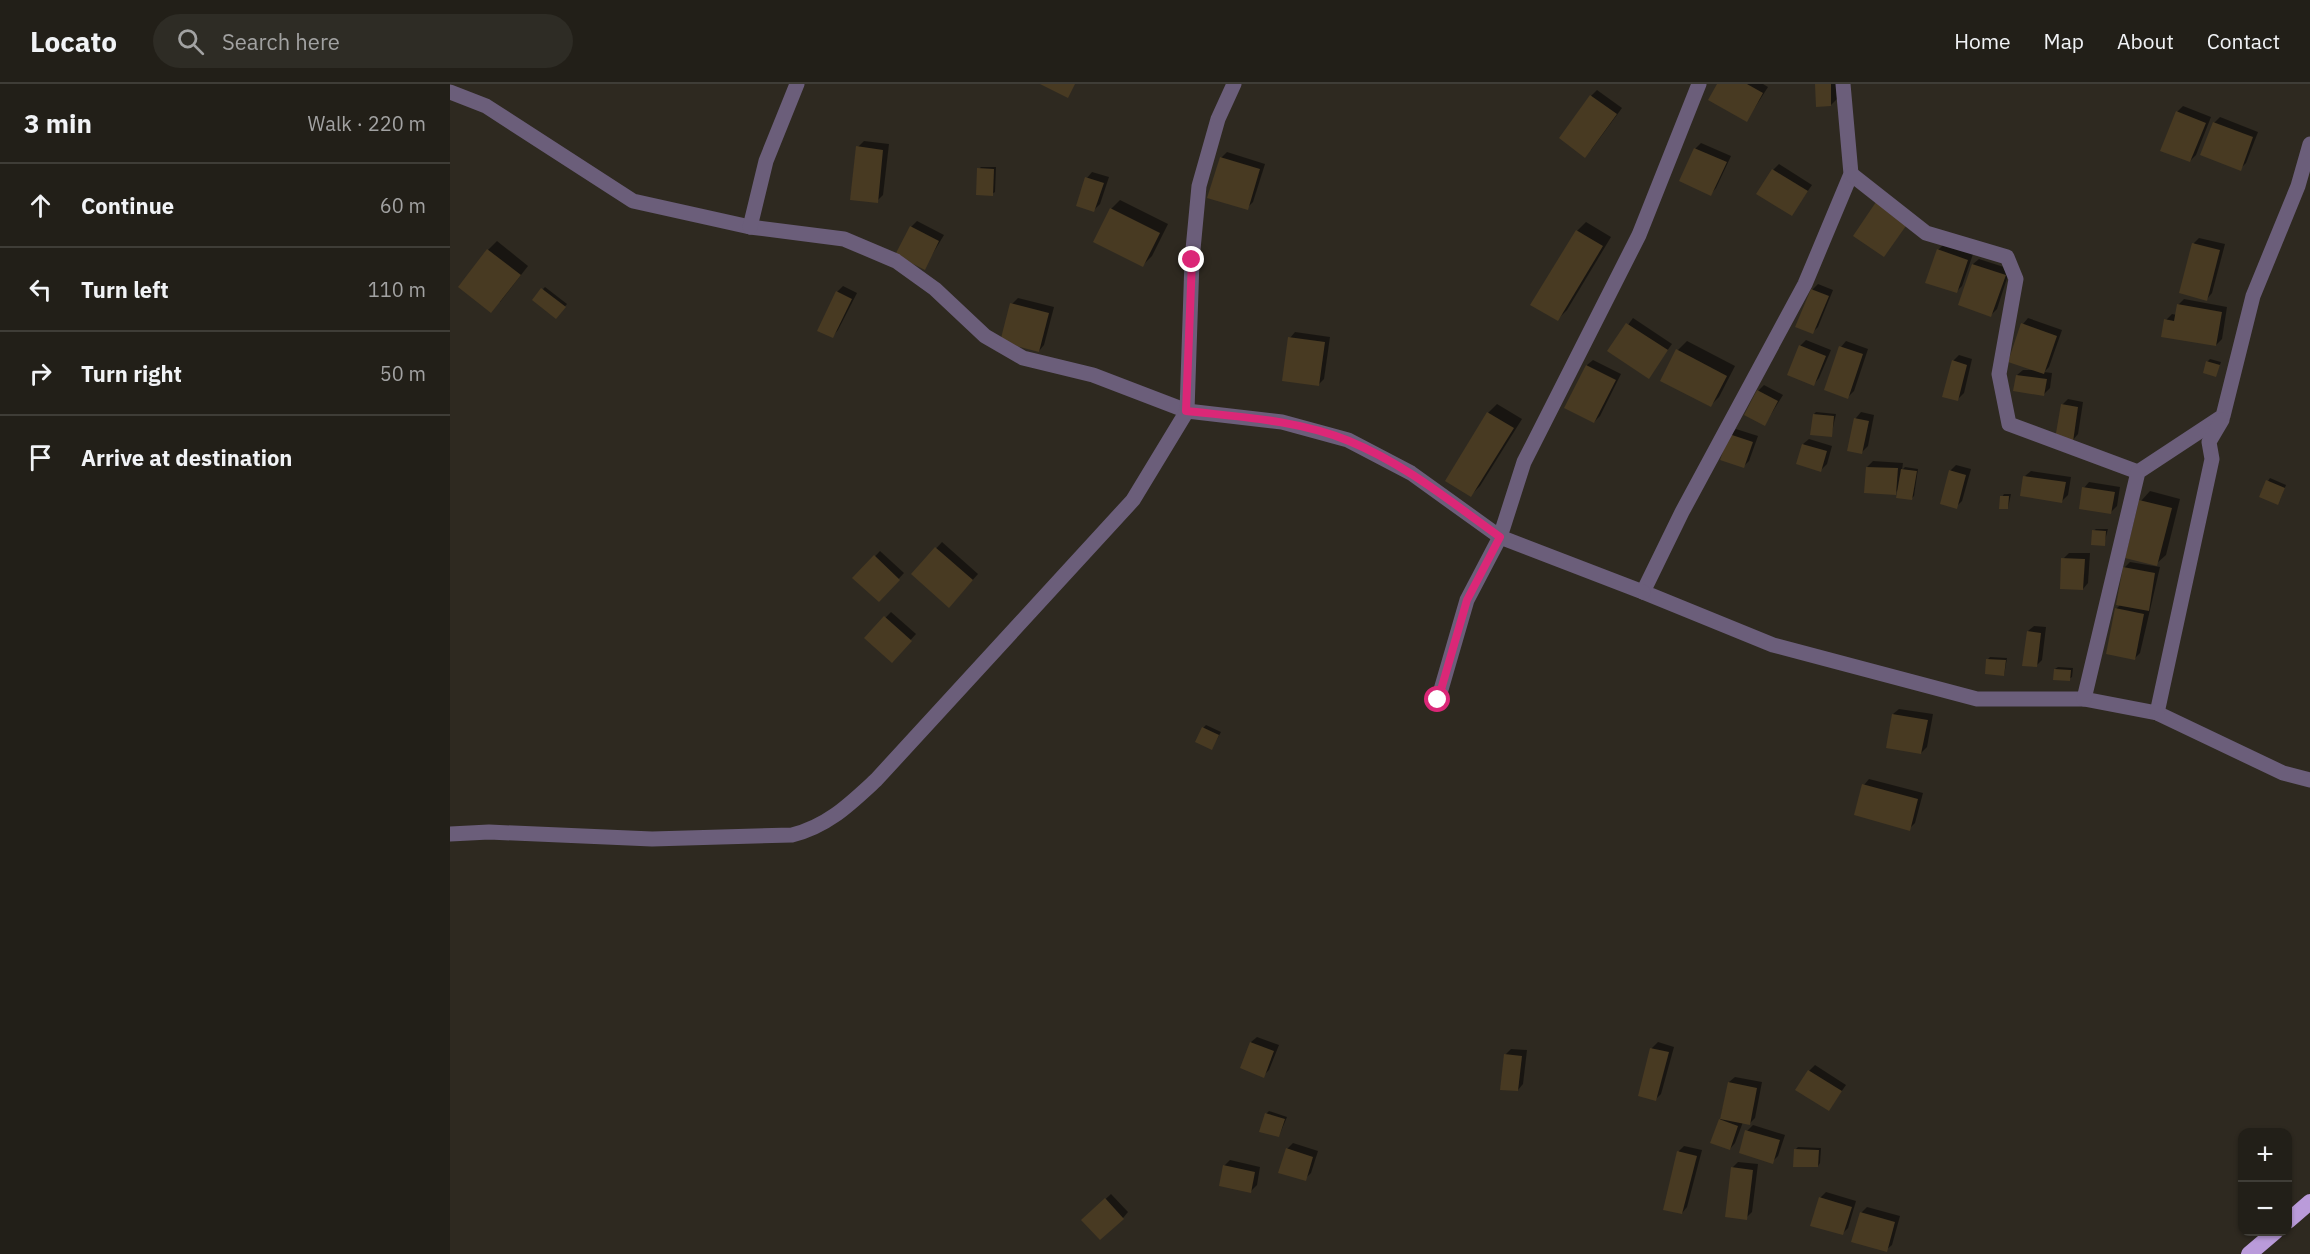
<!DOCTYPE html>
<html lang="en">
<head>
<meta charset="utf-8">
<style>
	body { margin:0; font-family:"IBM Plex Sans",sans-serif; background:#2e2c25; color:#f1f3f6 }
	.controls { position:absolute; right:18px; bottom:18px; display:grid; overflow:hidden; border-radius:12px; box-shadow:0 2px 4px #0004 }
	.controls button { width:54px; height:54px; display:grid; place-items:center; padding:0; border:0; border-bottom:2px solid #3f3d37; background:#221f18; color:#f1f3f6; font:30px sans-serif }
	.stop { position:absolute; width:18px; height:18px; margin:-14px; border:4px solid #db2777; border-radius:50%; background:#fff }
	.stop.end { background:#db2777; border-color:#fff; box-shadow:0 2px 6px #0008 }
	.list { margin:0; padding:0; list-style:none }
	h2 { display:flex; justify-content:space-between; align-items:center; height:78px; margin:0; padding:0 24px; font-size:26px }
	h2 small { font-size:20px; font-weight:400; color:#a2a2a2 }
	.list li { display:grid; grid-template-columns:39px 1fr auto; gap:18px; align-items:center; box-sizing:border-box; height:84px; padding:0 24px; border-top:2px solid #3f3d37 }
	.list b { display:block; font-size:22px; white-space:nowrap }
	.list em { font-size:20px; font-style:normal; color:#a2a2a2 }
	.icon { flex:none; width:33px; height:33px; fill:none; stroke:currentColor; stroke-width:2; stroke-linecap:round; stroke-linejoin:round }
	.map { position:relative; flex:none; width:1860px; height:1170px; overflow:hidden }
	header { display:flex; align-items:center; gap:36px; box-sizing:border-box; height:84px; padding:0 30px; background:#221f18; border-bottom:2px solid #3f3d37 }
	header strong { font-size:28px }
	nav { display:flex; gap:33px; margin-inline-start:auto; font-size:21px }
	.search { width:420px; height:54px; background:#2e2c25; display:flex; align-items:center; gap:15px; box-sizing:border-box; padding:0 21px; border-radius:33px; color:#a2a2a2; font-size:22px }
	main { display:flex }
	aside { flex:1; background:#221f18 }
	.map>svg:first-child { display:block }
	.shadow { fill:#0007 }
	.building { fill:#483a22 }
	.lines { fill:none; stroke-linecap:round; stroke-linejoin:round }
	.minor { stroke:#6b5e7a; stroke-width:15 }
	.trunk { stroke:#ba9bda; stroke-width:16 }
	.route { stroke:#db2777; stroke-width:8 }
</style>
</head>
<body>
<header>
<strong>Locato</strong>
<div class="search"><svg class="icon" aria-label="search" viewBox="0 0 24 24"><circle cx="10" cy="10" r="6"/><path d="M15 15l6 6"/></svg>Search here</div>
<nav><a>Home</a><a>Map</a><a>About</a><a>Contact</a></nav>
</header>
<main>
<aside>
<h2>3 min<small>Walk · 220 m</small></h2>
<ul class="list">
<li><svg class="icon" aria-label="ahead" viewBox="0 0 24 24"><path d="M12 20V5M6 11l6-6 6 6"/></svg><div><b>Continue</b></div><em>60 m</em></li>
<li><svg class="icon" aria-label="left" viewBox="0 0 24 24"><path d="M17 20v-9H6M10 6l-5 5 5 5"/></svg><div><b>Turn left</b></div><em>110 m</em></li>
<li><svg class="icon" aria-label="right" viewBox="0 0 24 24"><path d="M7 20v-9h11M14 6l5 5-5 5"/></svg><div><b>Turn right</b></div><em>50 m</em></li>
<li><svg class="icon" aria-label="arrive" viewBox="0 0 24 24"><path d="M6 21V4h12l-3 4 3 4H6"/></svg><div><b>Arrive at destination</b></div></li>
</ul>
</aside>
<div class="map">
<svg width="1860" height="1170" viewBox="0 0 1860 1170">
	<rect width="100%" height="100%" fill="#2e2920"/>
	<!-- shadow -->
	<g class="shadow">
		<path d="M 1269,0 L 1313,0 L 1318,3 L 1297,36 Z"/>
		<path d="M 1367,0 L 1386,0 L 1387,15 L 1381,21 Z"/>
		<path d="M 1147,6 L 1172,24 L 1141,66 L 1141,12 Z"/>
		<path d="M 1733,22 L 1761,33 L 1746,71 L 1740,77 L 1727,28 Z"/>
		<path d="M 1770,33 L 1808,48 L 1796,79 L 1790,85 L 1764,39 Z"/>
		<path d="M 414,57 L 439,60 L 433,111 L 427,117 L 408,63 Z"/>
		<path d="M 1251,59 L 1281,72 L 1266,104 L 1261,110 L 1245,65 Z"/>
		<path d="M 777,68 L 815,80 L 803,118 L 797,124 L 771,74 Z"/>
		<path d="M 1329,80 L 1362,101 L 1341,131 L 1323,86 Z"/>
		<path d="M 531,83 L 546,83 L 545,108 L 542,110 L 529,85 Z"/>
		<path d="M 642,88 L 659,93 L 650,120 L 644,126 L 637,94 Z"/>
		<path d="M 670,116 L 718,140 L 702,172 L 693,181 L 661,125 Z"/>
		<path d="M 467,137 L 494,151 L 474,184 L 461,143 Z"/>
		<path d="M 1136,138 L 1161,153 L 1117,226 L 1108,235 L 1127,147 Z"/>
		<path d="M 1749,154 L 1775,160 L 1762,209 L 1757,215 L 1744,159 Z"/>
		<path d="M 47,157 L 78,182 L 50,218 L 38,166 Z"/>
		<path d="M 1494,160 L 1523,170 L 1512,202 L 1506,208 L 1488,166 Z"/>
		<path d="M 1529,175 L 1560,185 L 1547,225 L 1541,231 L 1510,220 L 1523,180 Z"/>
		<path d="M 1368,200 L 1383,206 L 1368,243 L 1363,248 L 1362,206 Z"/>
		<path d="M 393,202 L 407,209 L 388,246 L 383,252 L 387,208 Z"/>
		<path d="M 95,203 L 117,220 L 106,233 L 93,205 Z"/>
		<path d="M 568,214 L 604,223 L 594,261 L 589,267 L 562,220 Z"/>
		<path d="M 1734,215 L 1777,223 L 1772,255 L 1766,261 L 1716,236 L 1722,230 L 1727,231 L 1728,221 Z"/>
		<path d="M 1183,234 L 1222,260 L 1198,293 L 1159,267 Z"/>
		<path d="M 1578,234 L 1612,246 L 1599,283 L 1594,288 L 1602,289 L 1600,304 L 1594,310 L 1567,291 L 1573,286 L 1585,286 L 1573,240 Z"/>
		<path d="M 845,248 L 880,253 L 874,295 L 868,301 L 840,254 Z"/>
		<path d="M 1356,256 L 1381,266 L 1369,294 L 1364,300 L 1350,262 Z"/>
		<path d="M 1237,257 L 1285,282 L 1269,313 L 1260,322 L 1212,296 L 1228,266 Z"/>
		<path d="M 1396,257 L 1418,265 L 1404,307 L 1398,313 L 1391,263 Z"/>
		<path d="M 1509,271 L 1522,275 L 1514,309 L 1508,315 L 1503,277 Z"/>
		<path d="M 1760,275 L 1771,278 L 1766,291 L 1757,278 Z"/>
		<path d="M 1143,276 L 1171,290 L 1150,332 L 1144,338 L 1116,323 L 1137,281 Z"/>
		<path d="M 1314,301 L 1333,311 L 1315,340 L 1308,307 Z"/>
		<path d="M 1618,315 L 1633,318 L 1628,350 L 1623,356 L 1612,321 Z"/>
		<path d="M 1047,320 L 1072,335 L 1030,402 L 1021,411 L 1038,329 Z"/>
		<path d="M 1366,328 L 1386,330 L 1381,352 L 1364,330 Z"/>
		<path d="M 1411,328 L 1424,331 L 1418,362 L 1412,368 L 1399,365 L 1406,334 Z"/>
		<path d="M 1286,345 L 1308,352 L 1299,377 L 1293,383 L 1280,350 Z"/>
		<path d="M 1359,355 L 1382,362 L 1377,380 L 1371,386 L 1353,360 Z"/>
		<path d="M 1423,377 L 1453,379 L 1452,386 L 1455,383 L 1468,385 L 1464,412 L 1461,415 L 1449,405 L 1445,409 L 1417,383 Z"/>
		<path d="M 1506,381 L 1521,385 L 1512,417 L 1506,423 L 1500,387 Z"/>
		<path d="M 1581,387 L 1621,393 L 1618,411 L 1612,417 L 1575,392 Z"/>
		<path d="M 1820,394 L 1836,401 L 1830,416 L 1818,397 Z"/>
		<path d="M 1639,398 L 1670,403 L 1667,422 L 1661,428 L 1634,404 Z"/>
		<path d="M 1700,407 L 1730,415 L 1716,471 L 1706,480 L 1691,417 Z"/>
		<path d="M 1554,410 L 1561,410 L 1558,424 L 1552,413 Z"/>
		<path d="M 1646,445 L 1658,445 L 1654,460 L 1643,447 Z"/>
		<path d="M 492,458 L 528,490 L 505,516 L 463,490 Z"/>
		<path d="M 430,467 L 454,489 L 429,516 L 405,494 Z"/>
		<path d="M 1619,469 L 1640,469 L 1638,499 L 1633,505 L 1613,475 Z"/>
		<path d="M 1680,478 L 1710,483 L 1690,569 L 1685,574 L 1666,525 L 1671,520 L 1674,484 Z"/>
		<path d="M 441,528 L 466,550 L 447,571 L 416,554 Z"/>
		<path d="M 1584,542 L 1596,543 L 1592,576 L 1586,582 L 1578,547 Z"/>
		<path d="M 1540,573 L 1557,574 L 1554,591 L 1538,575 Z"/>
		<path d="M 1608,583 L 1623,584 L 1622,593 L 1619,595 L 1605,585 Z"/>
		<path d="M 1449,625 L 1483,630 L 1477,663 L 1471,669 L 1443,630 Z"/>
		<path d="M 756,641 L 771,648 L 762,664 L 753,644 Z"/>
		<path d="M 1419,695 L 1473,709 L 1465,739 L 1459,745 L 1414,701 Z"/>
		<path d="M 807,953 L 829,961 L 819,986 L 813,992 L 801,958 Z"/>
		<path d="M 1208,958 L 1224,963 L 1211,1010 L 1205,1016 L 1189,1011 L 1202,964 Z"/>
		<path d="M 1061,965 L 1077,966 L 1073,1000 L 1068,1006 L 1055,971 Z"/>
		<path d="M 1365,981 L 1396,1001 L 1379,1025 L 1359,987 Z"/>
		<path d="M 1285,993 L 1312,998 L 1305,1034 L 1299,1040 L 1293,1038 L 1285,1059 L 1280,1065 L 1270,1036 L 1279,998 Z"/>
		<path d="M 819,1027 L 837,1033 L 829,1052 L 816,1030 Z"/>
		<path d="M 1303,1041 L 1335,1051 L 1328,1072 L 1322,1078 L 1297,1047 Z"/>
		<path d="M 843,1059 L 868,1067 L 861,1089 L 855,1095 L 837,1065 Z"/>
		<path d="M 1234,1062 L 1252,1066 L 1237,1123 L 1232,1129 L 1229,1067 Z"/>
		<path d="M 1348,1063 L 1371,1064 L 1370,1079 L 1368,1082 L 1345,1066 Z"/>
		<path d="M 780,1076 L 810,1083 L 807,1101 L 801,1107 L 774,1082 Z"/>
		<path d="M 1288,1078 L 1308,1080 L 1302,1128 L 1296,1134 L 1282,1084 Z"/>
		<path d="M 1376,1108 L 1406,1117 L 1398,1144 L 1392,1150 L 1370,1114 Z"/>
		<path d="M 661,1110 L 678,1128 L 673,1134 L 633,1136 Z"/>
		<path d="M 1417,1123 L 1450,1132 L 1442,1161 L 1436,1166 L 1411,1129 Z"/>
	</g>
	<!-- building -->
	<g class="building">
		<path d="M 590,0 L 625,0 L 618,14 Z"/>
		<path d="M 1267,0 L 1297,0 L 1313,9 L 1297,38 L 1258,16 Z"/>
		<path d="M 1365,0 L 1381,0 L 1381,22 L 1366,23 Z"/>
		<path d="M 1140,11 L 1167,30 L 1135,74 L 1109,54 Z"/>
		<path d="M 1726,27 L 1756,39 L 1740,78 L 1710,67 Z"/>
		<path d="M 1763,38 L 1803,53 L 1791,87 L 1750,71 Z"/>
		<path d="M 406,62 L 433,66 L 428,119 L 400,116 Z"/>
		<path d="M 1244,64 L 1277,78 L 1261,112 L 1229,97 Z"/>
		<path d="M 770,73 L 810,85 L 798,126 L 757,114 Z"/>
		<path d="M 527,84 L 544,85 L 543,112 L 526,111 Z"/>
		<path d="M 1322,85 L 1358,107 L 1342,132 L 1306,110 Z"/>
		<path d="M 635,93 L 654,99 L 644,128 L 626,122 Z"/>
		<path d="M 1426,118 L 1458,139 L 1434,173 L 1403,152 Z"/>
		<path d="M 660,124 L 710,149 L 693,183 L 643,158 Z"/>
		<path d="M 460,142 L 489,157 L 475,186 L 445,171 Z"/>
		<path d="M 1126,146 L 1153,162 L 1108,237 L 1080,221 Z"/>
		<path d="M 1742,159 L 1770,166 L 1757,217 L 1729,209 Z"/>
		<path d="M 37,165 L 71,191 L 41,229 L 8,203 Z"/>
		<path d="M 1487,165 L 1518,176 L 1507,209 L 1475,199 Z"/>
		<path d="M 1522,180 L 1556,191 L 1541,233 L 1508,221 Z"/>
		<path d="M 91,204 L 116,223 L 106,235 L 82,216 Z"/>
		<path d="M 1361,205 L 1379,212 L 1363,250 L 1345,243 Z"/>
		<path d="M 386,207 L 402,215 L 383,254 L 367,247 Z"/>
		<path d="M 560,219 L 599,229 L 589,268 L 550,258 Z"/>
		<path d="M 1727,220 L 1772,228 L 1766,262 L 1711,253 L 1714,235 L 1724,237 Z"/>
		<path d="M 1176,239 L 1218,266 L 1199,295 L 1157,267 Z"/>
		<path d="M 1571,239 L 1607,252 L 1594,290 L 1558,278 Z"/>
		<path d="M 838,253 L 875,258 L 869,302 L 832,297 Z"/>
		<path d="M 1349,261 L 1376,272 L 1364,302 L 1337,291 Z"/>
		<path d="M 1389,262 L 1413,270 L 1398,315 L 1374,306 Z"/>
		<path d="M 1226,265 L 1277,292 L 1261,323 L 1210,297 Z"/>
		<path d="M 1502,276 L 1517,281 L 1508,317 L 1492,313 Z"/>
		<path d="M 1756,277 L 1770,281 L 1766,293 L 1753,289 Z"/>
		<path d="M 1136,281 L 1166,296 L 1144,339 L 1114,324 Z"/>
		<path d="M 1566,291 L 1597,295 L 1594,312 L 1563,307 Z"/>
		<path d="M 1307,306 L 1328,317 L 1315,342 L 1294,331 Z"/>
		<path d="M 1611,320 L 1628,323 L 1623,358 L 1605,355 Z"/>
		<path d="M 1037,328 L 1064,344 L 1021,413 L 995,397 Z"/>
		<path d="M 1363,330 L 1384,332 L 1382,353 L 1360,351 Z"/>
		<path d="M 1404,334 L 1419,337 L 1412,370 L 1397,367 Z"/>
		<path d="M 1279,350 L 1303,358 L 1294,384 L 1270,376 Z"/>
		<path d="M 1352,360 L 1377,367 L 1371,388 L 1346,380 Z"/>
		<path d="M 1416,383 L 1448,384 L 1446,411 L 1414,409 Z"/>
		<path d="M 1451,385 L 1467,387 L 1462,416 L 1446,414 Z"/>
		<path d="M 1499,386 L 1516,391 L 1507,425 L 1490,420 Z"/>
		<path d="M 1573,392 L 1616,398 L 1612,419 L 1570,412 Z"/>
		<path d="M 1816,396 L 1835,404 L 1828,421 L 1809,413 Z"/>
		<path d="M 1632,403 L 1665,408 L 1661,430 L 1629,425 Z"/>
		<path d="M 1550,412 L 1559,412 L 1558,425 L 1549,425 Z"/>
		<path d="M 1689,416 L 1722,424 L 1707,482 L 1675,474 Z"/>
		<path d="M 1642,446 L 1656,447 L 1655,462 L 1641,461 Z"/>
		<path d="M 485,463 L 523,496 L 499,524 L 461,490 Z"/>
		<path d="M 424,471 L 450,496 L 429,518 L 402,494 Z"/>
		<path d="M 1611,474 L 1635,475 L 1633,506 L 1610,505 Z"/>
		<path d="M 1673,483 L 1705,489 L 1699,527 L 1666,521 Z"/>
		<path d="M 1665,524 L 1694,530 L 1685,576 L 1656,570 Z"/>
		<path d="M 434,532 L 462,557 L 442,579 L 414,554 Z"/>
		<path d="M 1577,547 L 1591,549 L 1587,583 L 1572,582 Z"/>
		<path d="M 1536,575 L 1556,576 L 1554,592 L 1535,590 Z"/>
		<path d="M 1604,585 L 1621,586 L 1620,597 L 1603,596 Z"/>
		<path d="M 1442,630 L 1478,636 L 1471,670 L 1436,664 Z"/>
		<path d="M 752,643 L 769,651 L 762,666 L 745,658 Z"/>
		<path d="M 1412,700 L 1468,715 L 1460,747 L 1404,731 Z"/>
		<path d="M 800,958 L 824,967 L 814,994 L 790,984 Z"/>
		<path d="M 1200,964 L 1219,968 L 1206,1017 L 1188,1012 Z"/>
		<path d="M 1054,970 L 1072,972 L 1068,1007 L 1050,1006 Z"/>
		<path d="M 1358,986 L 1392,1007 L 1379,1027 L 1345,1006 Z"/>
		<path d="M 1278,998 L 1307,1004 L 1300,1041 L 1270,1035 Z"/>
		<path d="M 815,1029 L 835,1035 L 829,1053 L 809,1048 Z"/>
		<path d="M 1269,1035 L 1288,1042 L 1280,1066 L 1260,1059 Z"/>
		<path d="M 1295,1046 L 1330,1056 L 1323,1080 L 1289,1069 Z"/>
		<path d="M 836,1064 L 863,1073 L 856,1097 L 828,1089 Z"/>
		<path d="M 1344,1065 L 1369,1066 L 1368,1083 L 1343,1083 Z"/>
		<path d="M 1227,1067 L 1247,1072 L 1232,1130 L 1213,1126 Z"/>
		<path d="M 773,1081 L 805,1088 L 801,1109 L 769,1102 Z"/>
		<path d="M 1281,1083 L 1303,1086 L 1297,1136 L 1275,1133 Z"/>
		<path d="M 1369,1113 L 1402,1123 L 1393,1151 L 1360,1142 Z"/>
		<path d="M 655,1114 L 674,1135 L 650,1156 L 631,1136 Z"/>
		<path d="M 1410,1128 L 1445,1138 L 1437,1168 L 1401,1158 Z"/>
	</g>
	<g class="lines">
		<!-- minor -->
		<g class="minor">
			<path d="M 1393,0 L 1401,90 L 1355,200 L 1232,428 L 1193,508 L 1323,561 L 1527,615 L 1634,615 L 1707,629 L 1833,689 L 1860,696"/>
			<path d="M 0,8 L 36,22 L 183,117 L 300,143 L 394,155 L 446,177 L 485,205 L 535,252 L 573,274 L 643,291 L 737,327 L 832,338 L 898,356 L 961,389 L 1050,453 L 1017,516 L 988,616"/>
			<path d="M 1401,90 L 1476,149 L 1557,173 L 1566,195 L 1549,290 L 1559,340 L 1688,388"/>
			<path d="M 300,143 L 316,77 L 347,0"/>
			<path d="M 1193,508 L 1050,453 L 1074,378 L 1189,151 L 1249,0"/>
			<path d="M 1634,615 L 1688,388 L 1773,332 L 1803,212 L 1848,102 L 1860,60"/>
			<path d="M 1707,629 L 1762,375 L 1759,358 L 1772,336"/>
			<path d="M 0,750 L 39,748 L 202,755 L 342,751 C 378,742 400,720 426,696 L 683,416 L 737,327 L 742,176 L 749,102 L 768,35 L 784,0"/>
		</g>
		<!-- trunk -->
		<g class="trunk">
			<path d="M 1838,1137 L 1860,1118"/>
			<path d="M 1799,1170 L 1825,1148"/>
		</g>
	</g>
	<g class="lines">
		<!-- route -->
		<path class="route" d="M 742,176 L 736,327 C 790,333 848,336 899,357 C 955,380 1001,418 1050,453 L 1017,516 L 988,616"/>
	</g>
</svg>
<div class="controls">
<button>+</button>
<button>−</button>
</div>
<div class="stop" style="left:988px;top:616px"></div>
<div class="stop end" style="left:742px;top:176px"></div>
</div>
</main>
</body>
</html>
